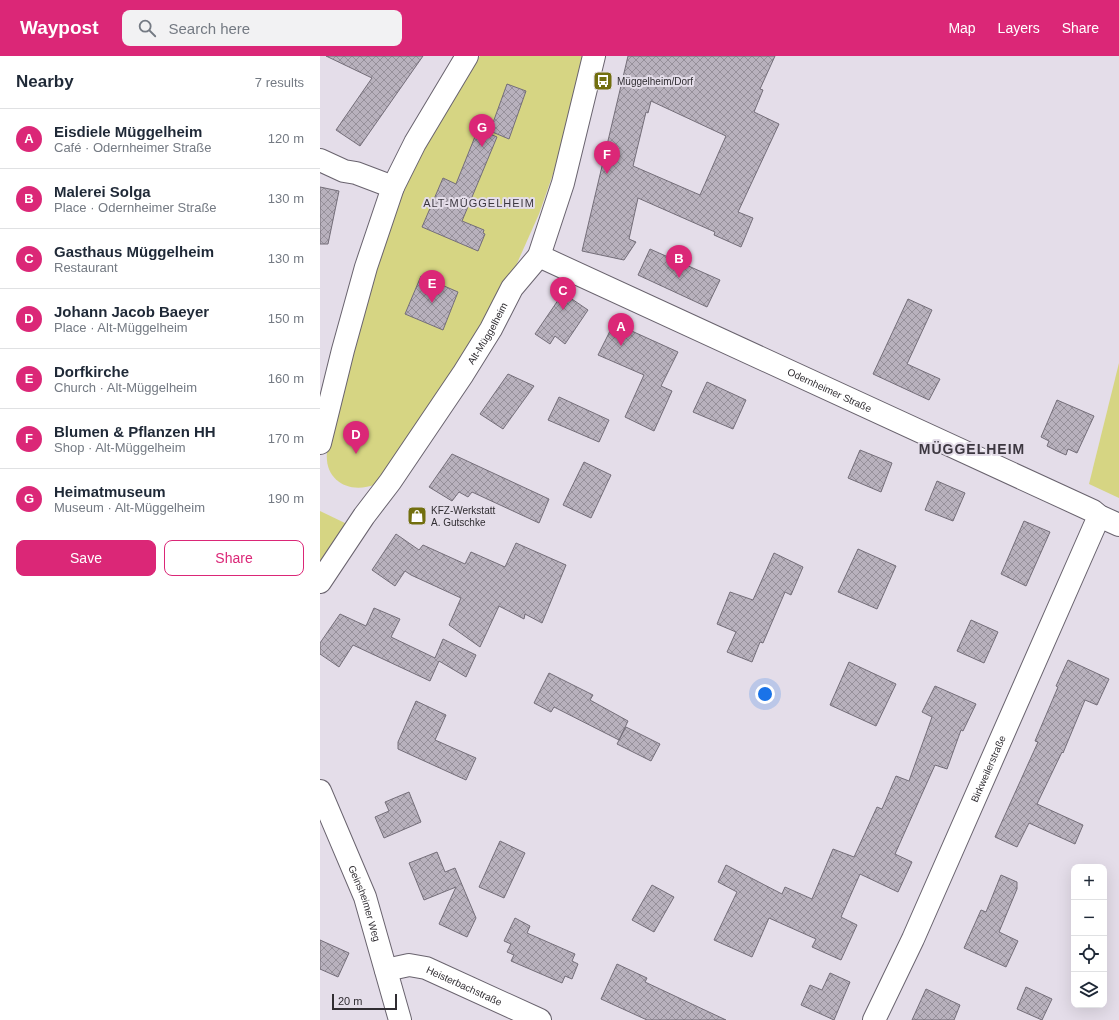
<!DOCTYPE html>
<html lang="en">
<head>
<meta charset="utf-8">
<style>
	body { margin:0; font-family:Arial,sans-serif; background:#f2f2f3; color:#1f2937 }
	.controls { position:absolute; right:12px; bottom:12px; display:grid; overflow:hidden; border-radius:8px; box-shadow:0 4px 16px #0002 }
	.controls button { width:36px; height:36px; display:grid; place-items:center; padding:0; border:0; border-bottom:1px solid #e0e1e3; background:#fff; color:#1f2937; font:20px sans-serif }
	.scale { position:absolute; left:12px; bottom:10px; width:65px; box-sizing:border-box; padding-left:4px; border:2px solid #302d32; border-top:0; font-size:11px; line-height:14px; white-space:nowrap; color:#302d32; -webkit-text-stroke:3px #e4dde9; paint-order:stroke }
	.you { position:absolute; left:445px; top:638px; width:14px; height:14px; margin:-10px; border:3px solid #fff; border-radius:50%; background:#1a73e8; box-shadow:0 0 0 6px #1a73e833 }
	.badge { display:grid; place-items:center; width:26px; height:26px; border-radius:50%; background:#db2777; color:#fff; font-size:13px; font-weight:700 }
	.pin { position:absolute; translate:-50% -33px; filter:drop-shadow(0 1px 2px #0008) }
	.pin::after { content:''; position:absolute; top:21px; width:14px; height:12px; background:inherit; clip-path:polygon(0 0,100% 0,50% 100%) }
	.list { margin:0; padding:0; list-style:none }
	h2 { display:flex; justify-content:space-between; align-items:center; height:52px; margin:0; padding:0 16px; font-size:17px }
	h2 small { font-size:13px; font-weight:400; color:#747a83 }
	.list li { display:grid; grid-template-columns:26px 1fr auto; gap:12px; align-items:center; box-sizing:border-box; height:60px; padding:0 16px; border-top:1px solid #e0e1e3 }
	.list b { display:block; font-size:15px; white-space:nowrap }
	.list p { margin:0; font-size:13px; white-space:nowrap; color:#747a83 }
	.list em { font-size:13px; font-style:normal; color:#747a83 }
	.actions { display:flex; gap:8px; padding:12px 16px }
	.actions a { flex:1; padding:9px 0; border:1px solid #db2777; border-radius:8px; text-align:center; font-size:14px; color:#db2777 }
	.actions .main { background:#db2777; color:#fff }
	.icon { flex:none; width:22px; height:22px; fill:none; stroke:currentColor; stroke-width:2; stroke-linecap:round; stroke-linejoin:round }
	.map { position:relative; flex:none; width:799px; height:964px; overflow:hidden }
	header { display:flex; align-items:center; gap:24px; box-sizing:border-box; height:56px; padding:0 20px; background:#db2777; color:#fff }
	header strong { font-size:19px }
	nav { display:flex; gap:22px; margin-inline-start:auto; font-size:14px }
	.search { width:280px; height:36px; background:#f2f2f3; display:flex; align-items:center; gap:10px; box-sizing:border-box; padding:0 14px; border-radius:8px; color:#747a83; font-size:15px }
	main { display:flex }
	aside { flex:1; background:#fff }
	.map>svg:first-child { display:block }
	.grass { fill:#d6d583 }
	.building { fill:url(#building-cross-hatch); stroke:#746e79; fill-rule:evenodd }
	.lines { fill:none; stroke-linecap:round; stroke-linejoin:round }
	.minor-casing { stroke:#69636e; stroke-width:24 }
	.major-casing { stroke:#69636e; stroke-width:24 }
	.minor { stroke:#fff; stroke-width:22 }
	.major { stroke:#fff; stroke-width:22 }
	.labels { text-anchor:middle; stroke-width:4; stroke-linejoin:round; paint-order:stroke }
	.poi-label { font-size:10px; fill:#302d32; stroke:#e4dde9; text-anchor:start }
	.street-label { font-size:10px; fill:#302d32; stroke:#e4dde9 }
	.neighbourhood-label { font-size:11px; letter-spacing:1px; fill:#3c3740; stroke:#e4dde9 }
	.district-label { font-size:14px; font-weight:bold; letter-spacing:1px; fill:#3c3740; stroke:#e4dde9 }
</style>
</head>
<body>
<header>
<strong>Waypost</strong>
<div class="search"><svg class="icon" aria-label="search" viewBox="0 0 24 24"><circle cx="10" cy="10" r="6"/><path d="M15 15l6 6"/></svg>Search here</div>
<nav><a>Map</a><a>Layers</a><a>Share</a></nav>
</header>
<main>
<aside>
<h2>Nearby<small>7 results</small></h2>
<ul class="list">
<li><span class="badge">A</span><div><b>Eisdiele Müggelheim</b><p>Café · Odernheimer Straße</p></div><em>120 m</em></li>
<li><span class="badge">B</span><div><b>Malerei Solga</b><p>Place · Odernheimer Straße</p></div><em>130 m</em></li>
<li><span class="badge">C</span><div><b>Gasthaus Müggelheim</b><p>Restaurant</p></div><em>130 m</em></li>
<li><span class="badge">D</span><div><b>Johann Jacob Baeyer</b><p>Place · Alt-Müggelheim</p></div><em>150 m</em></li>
<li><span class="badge">E</span><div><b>Dorfkirche</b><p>Church · Alt-Müggelheim</p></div><em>160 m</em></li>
<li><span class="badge">F</span><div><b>Blumen &amp; Pflanzen HH</b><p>Shop · Alt-Müggelheim</p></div><em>170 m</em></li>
<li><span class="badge">G</span><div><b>Heimatmuseum</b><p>Museum · Alt-Müggelheim</p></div><em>190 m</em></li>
</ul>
<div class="actions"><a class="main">Save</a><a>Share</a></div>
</aside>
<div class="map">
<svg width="799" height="964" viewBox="0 0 799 964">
	<defs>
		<pattern id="building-cross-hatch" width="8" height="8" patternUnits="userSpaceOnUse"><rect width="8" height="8" fill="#b8b1bd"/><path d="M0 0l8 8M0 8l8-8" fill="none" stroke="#96909a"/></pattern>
	</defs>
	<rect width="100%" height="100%" fill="#e4dde9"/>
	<!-- grass -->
	<g class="grass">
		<path d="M 160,0 L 264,0 L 247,71 L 233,118 L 219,158 L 182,241 L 56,428 C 30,439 4,425 7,396 L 30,299 L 65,179 L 103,88 L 117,62 Z"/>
		<path d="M 799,307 L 799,442 L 769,428 Z"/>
		<path d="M 0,455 L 27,468 L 0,513 Z"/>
	</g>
	<!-- building -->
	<g class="building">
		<path d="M 6,0 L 103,0 L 40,90 L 16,74 L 52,22 Z"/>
		<path d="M 308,0 L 455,0 L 440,33 L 443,34 L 434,56 L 459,68 L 418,156 L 433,162 L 421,191 L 394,179 L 395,176 L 318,142 L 309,183 L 316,186 L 304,204 L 262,195 ZM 331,45 L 406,80 L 380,139 L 313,110 L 326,56 L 328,57 Z"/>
		<path d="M 187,28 L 206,35 L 189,83 L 170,75 Z"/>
		<path d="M 158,73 L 177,81 L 142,165 L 164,174 L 163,177 L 165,178 L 158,195 L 102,171 L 123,122 L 136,128 Z"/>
		<path d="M 0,131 L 19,135 L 8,188 L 0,188 Z"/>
		<path d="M 330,193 L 400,224 L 387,251 L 318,219 Z"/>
		<path d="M 101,220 L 138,236 L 123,274 L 85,258 Z"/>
		<path d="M 243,237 L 268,254 L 245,288 L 235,280 L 230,288 L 215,278 Z"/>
		<path d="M 588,243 L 612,254 L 587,308 L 620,323 L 609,344 L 553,318 Z"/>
		<path d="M 294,267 L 358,296 L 341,330 L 352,335 L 334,375 L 305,361 L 324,319 L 278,299 Z"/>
		<path d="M 188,318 L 214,330 L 183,373 L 160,358 Z"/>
		<path d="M 387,326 L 426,344 L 413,373 L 373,356 Z"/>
		<path d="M 239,341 L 289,364 L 279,386 L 228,364 Z"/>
		<path d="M 737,344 L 774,360 L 757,397 L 748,393 L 746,399 L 737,395 L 727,390 L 729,385 L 721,381 Z"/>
		<path d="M 540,394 L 572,407 L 561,436 L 528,422 Z"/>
		<path d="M 132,398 L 229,443 L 219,467 L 152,436 L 148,441 L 139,436 L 132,445 L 109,431 Z"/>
		<path d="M 264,406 L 291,419 L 271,462 L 243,449 Z"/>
		<path d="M 617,425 L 645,437 L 633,465 L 605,454 Z"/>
		<path d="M 704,465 L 730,476 L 706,530 L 681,518 Z"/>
		<path d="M 76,478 L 99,494 L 103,489 L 145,508 L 151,496 L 185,511 L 196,487 L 246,509 L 222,567 L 205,558 L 204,563 L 179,550 L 160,591 L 129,569 L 141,542 L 91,519 L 85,515 L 75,530 L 52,514 Z"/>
		<path d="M 538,493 L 576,510 L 557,553 L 518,536 Z"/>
		<path d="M 454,497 L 483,511 L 471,539 L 465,536 L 443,587 L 440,586 L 432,606 L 407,596 L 416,576 L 397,568 L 410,536 L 433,544 Z"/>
		<path d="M 54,552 L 80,563 L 71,581 L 115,602 L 123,583 L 156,599 L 146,621 L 119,605 L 110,625 L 33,589 L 19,611 L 0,598 L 0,587 L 20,558 L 46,570 Z"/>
		<path d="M 651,564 L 678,576 L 664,607 L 637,595 Z"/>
		<path d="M 748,604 L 789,623 L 777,649 L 765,644 L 743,697 L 742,696 L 717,748 L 763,769 L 755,788 L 709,767 L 697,791 L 675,781 L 718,686 L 715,685 L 738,631 L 736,630 Z"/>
		<path d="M 529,606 L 576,628 L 556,670 L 510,649 Z"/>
		<path d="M 229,617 L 273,639 L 270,644 L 308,665 L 299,684 L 234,651 L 231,656 L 214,647 Z"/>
		<path d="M 615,630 L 656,648 L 643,675 L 641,674 L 627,713 L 615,709 L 575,798 L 592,806 L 578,836 L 540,818 L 521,861 L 537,869 L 521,904 L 492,891 L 496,883 L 449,862 L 432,901 L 394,884 L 417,836 L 398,826 L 406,809 L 462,838 L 465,831 L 492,843 L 513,793 L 534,801 L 557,751 L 562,753 L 576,720 L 589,725 L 612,661 L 602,656 Z"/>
		<path d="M 96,645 L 126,659 L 115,684 L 156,702 L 146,724 L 78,693 L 78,686 Z"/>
		<path d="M 306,671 L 340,688 L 331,705 L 297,688 Z"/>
		<path d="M 89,736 L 101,766 L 64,782 L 55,761 L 69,755 L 65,746 Z"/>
		<path d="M 180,785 L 205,797 L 184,842 L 159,831 Z"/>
		<path d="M 117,796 L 125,816 L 135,812 L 156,862 L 147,881 L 119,868 L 136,831 L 104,844 L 89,807 Z"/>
		<path d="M 681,819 L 697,826 L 697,833 L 679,876 L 698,885 L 686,911 L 644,892 L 661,854 L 666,856 Z"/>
		<path d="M 332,829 L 354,841 L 334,876 L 312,864 Z"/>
		<path d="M 195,862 L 210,870 L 207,877 L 255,898 L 252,905 L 258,908 L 252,923 L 245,920 L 242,927 L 191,905 L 194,899 L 187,896 L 191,888 L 184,885 Z"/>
		<path d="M 0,884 L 29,897 L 18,921 L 0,913 Z"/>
		<path d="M 297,908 L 327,922 L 325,926 L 406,964 L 327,964 L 281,943 Z"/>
		<path d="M 510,917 L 530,926 L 514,964 L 481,949 L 490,929 L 502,934 Z"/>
		<path d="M 706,931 L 732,943 L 722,964 L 697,953 Z"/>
		<path d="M 606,933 L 640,949 L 634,964 L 592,964 Z"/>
	</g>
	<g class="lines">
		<defs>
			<g id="minor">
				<path d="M 0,104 L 24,115 L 36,117 L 73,131"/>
				<path id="s1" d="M 219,200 L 773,455 L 779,460 L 799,469"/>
				<path id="s2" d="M 0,735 L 45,841 L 80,964"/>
				<path id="s3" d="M 66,914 L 89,909 L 106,912 L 220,964"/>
				<path id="s4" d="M 554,964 L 593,883 L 779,460"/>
			</g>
			<g id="major">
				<path d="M 0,387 L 23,294 L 46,211 L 73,131 L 95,87 L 147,0"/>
				<path id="s5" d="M 0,526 L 44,460 L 70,426 L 143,318 L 171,273 L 192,232 L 219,200 L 243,127 L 274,0"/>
			</g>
		</defs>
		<!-- minor casing -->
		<use href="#minor" class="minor-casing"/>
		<!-- major casing -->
		<use href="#major" class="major-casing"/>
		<!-- minor -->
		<use href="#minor" class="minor"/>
		<!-- major -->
		<use href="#major" class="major"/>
	</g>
	<!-- icons -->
	<defs>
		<symbol id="bus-square" viewBox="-11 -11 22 22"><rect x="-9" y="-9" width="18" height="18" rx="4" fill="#726f0f" stroke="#e4dde9"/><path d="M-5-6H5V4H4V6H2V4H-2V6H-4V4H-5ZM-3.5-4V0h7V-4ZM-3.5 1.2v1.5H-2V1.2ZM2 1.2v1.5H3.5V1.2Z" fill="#fff"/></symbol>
		<symbol id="shop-square" viewBox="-11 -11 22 22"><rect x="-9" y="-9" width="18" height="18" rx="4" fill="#726f0f" stroke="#e4dde9"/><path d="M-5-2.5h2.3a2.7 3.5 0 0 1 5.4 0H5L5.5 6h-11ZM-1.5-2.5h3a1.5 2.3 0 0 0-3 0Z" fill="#fff"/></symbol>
	</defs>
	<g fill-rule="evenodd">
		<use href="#bus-square" x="272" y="14" width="22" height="22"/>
		<use href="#shop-square" x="86" y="449" width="22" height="22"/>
	</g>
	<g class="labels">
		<!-- poi labels -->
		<g class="poi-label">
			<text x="297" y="29">Müggelheim/Dorf</text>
			<text x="111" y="458">KFZ-Werkstatt<tspan x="111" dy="12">A. Gutschke</tspan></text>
		</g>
		<!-- street labels -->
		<g class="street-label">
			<text dy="4" stroke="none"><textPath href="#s5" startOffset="300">Alt-Müggelheim</textPath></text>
			<text dy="4" stroke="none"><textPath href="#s1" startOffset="320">Odernheimer Straße</textPath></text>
			<text dy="4" stroke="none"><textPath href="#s4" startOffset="276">Birkweilerstraße</textPath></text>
			<text dy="4" stroke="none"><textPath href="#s2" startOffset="121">Geinsheimer Weg</textPath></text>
			<text dy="4" stroke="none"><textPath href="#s3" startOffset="83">Heisterbachstraße</textPath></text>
		</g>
		<!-- neighbourhood labels -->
		<g class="neighbourhood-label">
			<text x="159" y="151">ALT-MÜGGELHEIM</text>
		</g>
		<!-- district labels -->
		<g class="district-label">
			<text x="652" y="398">MÜGGELHEIM</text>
		</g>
	</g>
</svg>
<div class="controls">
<button>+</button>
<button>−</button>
<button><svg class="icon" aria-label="locate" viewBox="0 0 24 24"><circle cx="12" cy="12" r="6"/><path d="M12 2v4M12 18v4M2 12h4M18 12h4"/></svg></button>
<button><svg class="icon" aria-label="layers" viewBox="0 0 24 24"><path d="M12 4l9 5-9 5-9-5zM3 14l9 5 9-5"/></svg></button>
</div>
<div class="scale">20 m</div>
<div class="you"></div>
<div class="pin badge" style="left:301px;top:290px">A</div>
<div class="pin badge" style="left:359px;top:222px">B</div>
<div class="pin badge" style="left:243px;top:254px">C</div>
<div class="pin badge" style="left:36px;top:398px">D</div>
<div class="pin badge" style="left:112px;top:247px">E</div>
<div class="pin badge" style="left:287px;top:118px">F</div>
<div class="pin badge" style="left:162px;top:91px">G</div>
</div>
</main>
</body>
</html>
